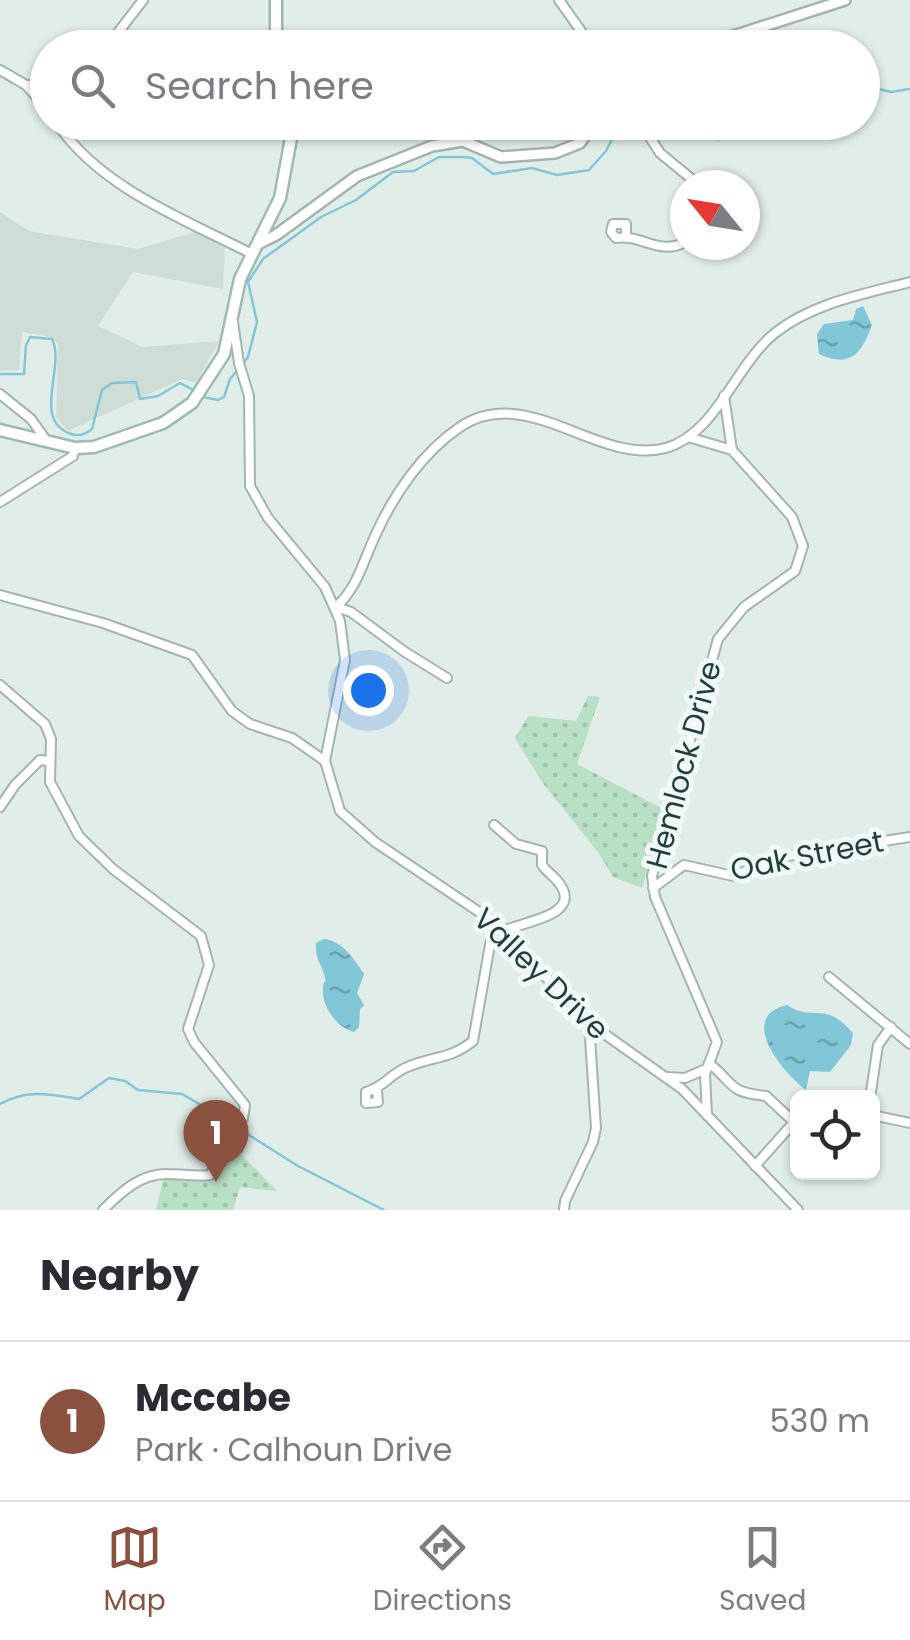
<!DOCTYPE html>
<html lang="en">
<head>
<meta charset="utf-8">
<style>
	body { margin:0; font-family:Poppins,sans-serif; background:#f2f2f3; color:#2b2b33 }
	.controls { position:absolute; right:30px; bottom:30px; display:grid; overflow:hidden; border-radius:15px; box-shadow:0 2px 8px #0004 }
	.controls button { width:90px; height:90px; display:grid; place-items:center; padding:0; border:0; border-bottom:2px solid #e1e1e2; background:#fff; color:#2b2b33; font:50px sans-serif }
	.compass { position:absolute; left:670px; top:170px; width:90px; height:90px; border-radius:50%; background:#fff; box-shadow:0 2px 8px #0004; rotate:300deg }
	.you { position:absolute; left:368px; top:690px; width:35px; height:35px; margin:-25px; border:8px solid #fff; border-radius:50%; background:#1a73e8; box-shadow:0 0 0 15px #1a73e833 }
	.badge { display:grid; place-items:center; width:65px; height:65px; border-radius:50%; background:#8a523e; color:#fff; font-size:32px; font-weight:700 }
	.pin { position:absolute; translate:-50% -82px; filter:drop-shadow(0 2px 5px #0008) }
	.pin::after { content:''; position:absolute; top:52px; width:35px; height:30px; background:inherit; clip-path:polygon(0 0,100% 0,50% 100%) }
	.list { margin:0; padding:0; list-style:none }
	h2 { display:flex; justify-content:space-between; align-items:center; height:130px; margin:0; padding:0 40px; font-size:42px }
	h2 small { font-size:32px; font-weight:400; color:#7c7c81 }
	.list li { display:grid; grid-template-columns:65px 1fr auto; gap:30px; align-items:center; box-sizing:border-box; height:160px; padding:0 40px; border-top:2px solid #e1e1e2 }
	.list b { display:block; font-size:38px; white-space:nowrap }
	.list p { margin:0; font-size:32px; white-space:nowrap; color:#7c7c81 }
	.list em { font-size:32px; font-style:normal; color:#7c7c81 }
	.icon { flex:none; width:55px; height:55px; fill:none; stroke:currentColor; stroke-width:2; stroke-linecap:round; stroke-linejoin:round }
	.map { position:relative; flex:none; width:910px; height:1210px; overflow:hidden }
	.search { position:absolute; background:#fff; box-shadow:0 2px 8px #0004; left:30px; right:30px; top:30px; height:110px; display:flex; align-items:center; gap:25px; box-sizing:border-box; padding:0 35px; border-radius:55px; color:#7c7c81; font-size:38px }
	.sheet { height:290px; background:#fff }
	nav { display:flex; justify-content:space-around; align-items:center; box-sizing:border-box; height:140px; border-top:2px solid #e1e1e2; background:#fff; font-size:28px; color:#7c7c81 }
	nav a { display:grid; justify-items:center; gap:5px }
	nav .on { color:#8a523e }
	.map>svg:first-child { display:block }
	.built { fill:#cfddd7 }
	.park { fill:url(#park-dots) }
	.water { fill:url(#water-ripples) }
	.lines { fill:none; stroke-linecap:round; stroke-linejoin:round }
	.stream { stroke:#82c7d8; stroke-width:2.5 }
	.minor-casing { stroke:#a3b5b0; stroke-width:12 }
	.tertiary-casing { stroke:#a3b5b0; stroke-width:14 }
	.secondary-casing { stroke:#9ebab1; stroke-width:15 }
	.minor { stroke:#fff; stroke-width:8 }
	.tertiary { stroke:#fff; stroke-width:9 }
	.secondary { stroke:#fff; stroke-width:10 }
	.labels { text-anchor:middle; stroke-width:10; stroke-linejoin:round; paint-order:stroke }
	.street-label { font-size:30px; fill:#1f3f38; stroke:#f1f9f6 }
</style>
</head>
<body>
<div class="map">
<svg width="910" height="1210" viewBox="0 0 910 1210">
	<defs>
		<pattern id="park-dots" width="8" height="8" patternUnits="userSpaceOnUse" patternTransform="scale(2.5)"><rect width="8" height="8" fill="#b7e0c4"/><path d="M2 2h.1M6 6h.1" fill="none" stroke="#9dc1a9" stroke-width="1.8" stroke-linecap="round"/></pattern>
		<pattern id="water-ripples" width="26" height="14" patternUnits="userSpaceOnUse" patternTransform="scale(2.5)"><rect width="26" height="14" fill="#82c7d8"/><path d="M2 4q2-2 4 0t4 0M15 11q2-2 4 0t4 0" fill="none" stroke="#6aa3b0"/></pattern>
	</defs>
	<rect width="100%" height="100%" fill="#e1ede8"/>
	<!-- built -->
	<path class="built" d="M 0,212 L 29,231 L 138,249 L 195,232 L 225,248 L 223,289 L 133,272 L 98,326 L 143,347 L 219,341 L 196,383 L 182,379 L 68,431 L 56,417 L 58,344 L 51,337 L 22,332 L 19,370 L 0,371 Z"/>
	<!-- park -->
	<g class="park">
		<path d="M 588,696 L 600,697 L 577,764 L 665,810 L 642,888 L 613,877 L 598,852 L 542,782 L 515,738 L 528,716 L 576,721 Z"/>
		<path d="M 233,1146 L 277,1191 L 240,1187 L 233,1210 L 156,1210 L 164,1176 L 215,1175 Z"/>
	</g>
	<!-- water -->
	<g class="water">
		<path d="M 863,306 L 872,325 C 861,355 850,368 819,354 L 817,334 L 824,324 L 853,320 L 856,309 Z"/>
		<path d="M 324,939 C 343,941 354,959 364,974 L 357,993 L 364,1005 L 360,1009 L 359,1027 L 354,1032 C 338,1028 322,1008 323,990 C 323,976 328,988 324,974 C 320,962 315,957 316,943 Z"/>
		<path d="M 787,1005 C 815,1023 823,999 853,1033 L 851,1045 L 830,1072 L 810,1071 L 806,1090 C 785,1075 735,1017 787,1005 Z"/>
	</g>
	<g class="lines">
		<!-- stream -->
		<g class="stream">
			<path d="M 862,85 L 891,92 L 909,89"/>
			<path d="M 695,122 L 702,130 L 718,140 L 748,122"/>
			<path d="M 242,365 L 248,357 L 257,322 L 248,282 L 263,259 L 321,217 L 356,200 L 393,172 L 414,171 L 439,157 L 463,157 L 472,158 L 493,174 L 532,168 L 557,175 L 589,170 L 606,151 L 621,122"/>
			<path d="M 0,374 L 24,374 L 26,345 L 30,337 L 52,339 C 66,367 31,420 71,434 C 80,437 86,434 92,429 L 102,390 L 112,383 L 136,382 L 140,399 L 158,396 L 180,383 L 197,392"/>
			<path d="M 203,397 L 218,400 L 224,397 L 230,379 L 237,371"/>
			<path d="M 0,1104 C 27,1089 49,1094 79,1099 L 109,1078 L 125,1081 L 138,1090 L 182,1094 L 230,1122"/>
			<path d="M 241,1130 L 298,1166 L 384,1210"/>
		</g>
		<defs>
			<g id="minor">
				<path d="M 559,0 L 593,48"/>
				<path d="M 106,48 L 143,0"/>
				<path d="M 0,70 L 26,85 L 48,110"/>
				<path d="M 27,85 L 48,87"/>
				<path d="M 56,122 C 100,188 184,219 252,254"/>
				<path d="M 640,122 L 660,153 L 699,185"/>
				<path d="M 626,236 L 626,224 L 613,224 L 611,232 L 616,238 C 641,234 660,256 685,242"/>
				<path d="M 233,322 L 239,363 L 249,396 L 250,486 L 268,518 L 325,587 L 340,621 L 345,660 L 325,761 L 340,811 L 375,842 L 494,922 L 589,1023 L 682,1089 L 798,1210"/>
				<path d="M 0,394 L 31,419 L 46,440"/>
				<path d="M 724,396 L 732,450"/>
				<path d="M 688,437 L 732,450 L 792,517 L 803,546 L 795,571 L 744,607 L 718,639 L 652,876 L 655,897 L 717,1042 L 705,1074 L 707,1115"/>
				<path d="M 0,502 L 73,456 L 75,448"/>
				<path d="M 0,595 L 103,623 L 192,655 L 232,711 L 250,724 L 292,738 L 325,761"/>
				<path d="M 336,607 C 358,587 363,561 376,534 C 394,494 423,452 460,427 C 528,382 598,466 666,448 C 717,433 735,365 775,333 C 813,303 864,294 910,282"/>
				<path d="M 336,607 L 351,612 L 405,652 L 447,678"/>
				<path d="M 0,685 L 45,724 L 51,739 L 50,782 L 79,836 L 113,869 L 201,936 L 209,965 L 188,1029 L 194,1042 L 245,1105 L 243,1118 L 210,1175 C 196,1177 182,1174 168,1174 C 141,1173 121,1192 103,1210"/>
				<path d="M 0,807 L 15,785 L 40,760 L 49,761"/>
				<path d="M 494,825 L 516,844 L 542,851 L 542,865 C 547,872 554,876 559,883 C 584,916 521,922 503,931"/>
				<path d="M 653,888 L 684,865 L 733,876 L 782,857 L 910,837"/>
				<path d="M 829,977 L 910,1044"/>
				<path d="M 709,1063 C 736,1085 727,1092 766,1096 L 794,1122"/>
				<path d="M 668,1077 L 685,1078 L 706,1069"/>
				<path d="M 377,1091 L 378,1102 L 366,1103 L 366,1092 C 385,1086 387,1077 405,1068 C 430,1056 450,1060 473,1041 L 494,922"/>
				<path d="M 870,1098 L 878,1045 L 891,1027"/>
				<path d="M 872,1115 L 910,1123"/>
				<path d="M 755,1166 L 795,1121"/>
				<path d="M 564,1210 L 565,1201 L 593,1142 L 596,1128 L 589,1023"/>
			</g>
			<g id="tertiary">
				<path d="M 696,48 L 845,0"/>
				<path d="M 258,244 L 276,235 L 357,176 L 432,146 L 463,141 L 501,157 L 555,153 L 580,143 L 594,122"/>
			</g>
			<g id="secondary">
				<path d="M 276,0 L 276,30 L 280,48"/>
				<path d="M 0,430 L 75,448 L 94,447 L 163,423 L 192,403 L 224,354 L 240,279 L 280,198 L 294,122"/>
			</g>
		</defs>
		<!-- minor casing -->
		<use href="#minor" class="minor-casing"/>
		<!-- tertiary casing -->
		<use href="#tertiary" class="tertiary-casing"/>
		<!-- secondary casing -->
		<use href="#secondary" class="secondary-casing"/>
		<!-- minor -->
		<use href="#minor" class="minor"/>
		<!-- tertiary -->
		<use href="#tertiary" class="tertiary"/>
		<!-- secondary -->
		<use href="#secondary" class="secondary"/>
	</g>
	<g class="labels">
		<!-- street labels -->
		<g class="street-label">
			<text transform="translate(684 765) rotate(-75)" y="10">Hemlock Drive</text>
			<text transform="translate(807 856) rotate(-11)" y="10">Oak Street</text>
			<text transform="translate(541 974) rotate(44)" y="10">Valley Drive</text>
		</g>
	</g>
</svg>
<div class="controls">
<button><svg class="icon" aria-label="locate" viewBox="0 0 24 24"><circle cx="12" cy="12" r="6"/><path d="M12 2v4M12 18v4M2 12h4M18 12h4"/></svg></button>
</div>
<svg class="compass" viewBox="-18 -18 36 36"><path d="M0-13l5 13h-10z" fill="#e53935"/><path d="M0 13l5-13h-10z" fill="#7c7c81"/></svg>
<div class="you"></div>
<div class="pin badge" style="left:216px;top:1182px">1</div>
<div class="search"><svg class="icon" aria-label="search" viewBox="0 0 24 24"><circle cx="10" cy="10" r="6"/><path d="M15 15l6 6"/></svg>Search here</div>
</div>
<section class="sheet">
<h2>Nearby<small></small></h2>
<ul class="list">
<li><span class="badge">1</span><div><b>Mccabe</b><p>Park · Calhoun Drive</p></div><em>530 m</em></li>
</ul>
</section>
<nav>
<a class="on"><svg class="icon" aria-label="map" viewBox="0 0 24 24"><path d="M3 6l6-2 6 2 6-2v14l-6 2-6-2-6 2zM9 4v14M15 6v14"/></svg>Map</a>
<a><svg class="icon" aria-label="directions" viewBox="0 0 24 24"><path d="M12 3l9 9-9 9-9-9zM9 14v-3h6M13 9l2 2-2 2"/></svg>Directions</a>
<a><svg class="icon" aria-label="saved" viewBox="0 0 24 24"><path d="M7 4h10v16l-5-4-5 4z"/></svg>Saved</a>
</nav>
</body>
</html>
